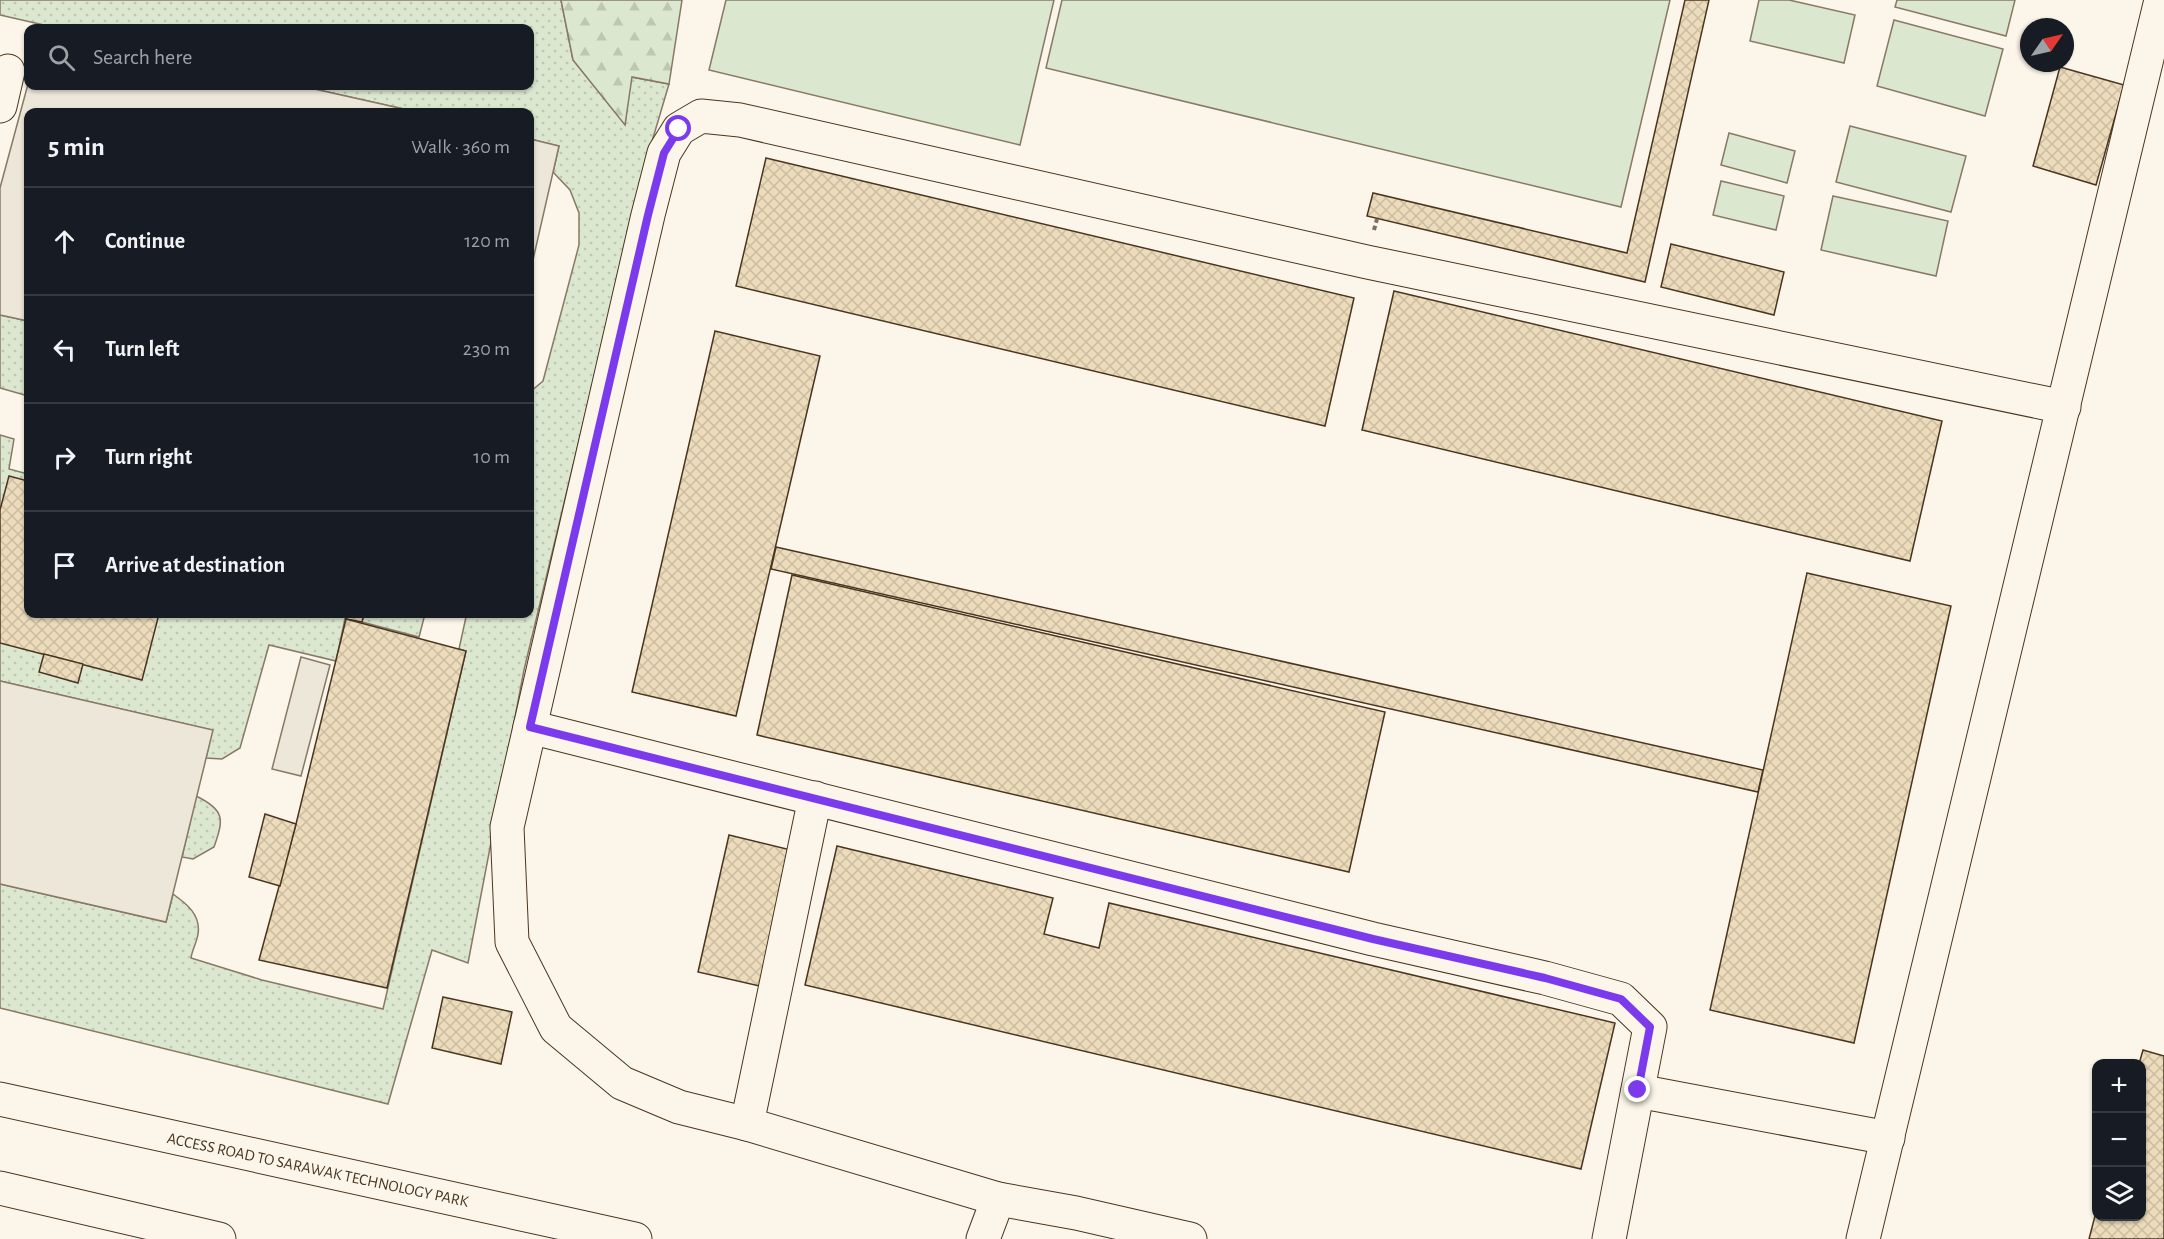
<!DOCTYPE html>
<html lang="en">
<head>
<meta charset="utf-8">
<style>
	body { margin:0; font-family:"Alegreya Sans",sans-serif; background:#242831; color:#f1f3f6 }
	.controls { position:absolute; right:18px; bottom:18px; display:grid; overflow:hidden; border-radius:12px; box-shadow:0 2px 4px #0004 }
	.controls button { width:54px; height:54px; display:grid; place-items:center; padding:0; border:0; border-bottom:2px solid #363941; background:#171b24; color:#f1f3f6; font:30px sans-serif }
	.compass { position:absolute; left:2020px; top:18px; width:54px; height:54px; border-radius:50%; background:#171b24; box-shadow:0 2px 4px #0004; rotate:56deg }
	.stop { position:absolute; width:18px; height:18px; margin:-14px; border:4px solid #7c3aed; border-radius:50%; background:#fff }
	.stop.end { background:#7c3aed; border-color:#fff; box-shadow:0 2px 6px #0008 }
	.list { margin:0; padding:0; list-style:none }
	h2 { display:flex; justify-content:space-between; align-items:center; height:78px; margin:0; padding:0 24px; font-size:26px }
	h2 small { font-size:20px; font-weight:400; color:#9ea1a6 }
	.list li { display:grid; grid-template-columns:39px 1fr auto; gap:18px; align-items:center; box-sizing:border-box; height:108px; padding:0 24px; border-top:2px solid #363941 }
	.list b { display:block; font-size:22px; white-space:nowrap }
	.list em { font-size:20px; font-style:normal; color:#9ea1a6 }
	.icon { flex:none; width:33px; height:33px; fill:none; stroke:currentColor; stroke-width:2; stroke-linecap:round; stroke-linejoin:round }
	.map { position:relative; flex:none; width:2164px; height:1239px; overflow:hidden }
	.search { position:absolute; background:#171b24; box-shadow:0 2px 4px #0004; left:24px; top:24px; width:510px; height:66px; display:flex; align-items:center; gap:15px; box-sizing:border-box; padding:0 21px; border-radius:12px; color:#9ea1a6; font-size:22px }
	.panel { position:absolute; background:#171b24; box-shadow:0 2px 4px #0004; left:24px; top:108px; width:510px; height:510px; border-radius:12px }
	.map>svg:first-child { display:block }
	.grass { fill:url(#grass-dots); stroke:#887966; stroke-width:1.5 }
	.forest { fill:url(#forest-firs); stroke:#887966; stroke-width:1.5 }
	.pitch { fill:#dce7d0; stroke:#887966; stroke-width:1.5 }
	.parking { fill:#ede7d9; stroke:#887966; stroke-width:1.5 }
	.building { fill:url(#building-cross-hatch); stroke:#4a3520; stroke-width:1.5 }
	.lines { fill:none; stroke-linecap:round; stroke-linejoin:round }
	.minor-casing { stroke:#4a3520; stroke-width:35 }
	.path { stroke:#7f6f5c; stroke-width:4; stroke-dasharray:4.5 3; stroke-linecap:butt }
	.minor { stroke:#fbf6e9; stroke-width:33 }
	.route { stroke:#7c3aed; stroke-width:8 }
	.labels { text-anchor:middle; stroke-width:4.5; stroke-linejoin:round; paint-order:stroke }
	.street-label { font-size:16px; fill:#4a3520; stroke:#fbf6e9 }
</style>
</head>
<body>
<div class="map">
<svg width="2164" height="1239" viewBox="0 0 2164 1239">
	<defs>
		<pattern id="grass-dots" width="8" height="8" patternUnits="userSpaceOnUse" patternTransform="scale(1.5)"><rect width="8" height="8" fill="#dce7d0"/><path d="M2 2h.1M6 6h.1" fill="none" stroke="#bec7b2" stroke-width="1.8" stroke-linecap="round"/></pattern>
		<pattern id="forest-firs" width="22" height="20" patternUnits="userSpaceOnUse" patternTransform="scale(1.5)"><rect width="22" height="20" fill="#dce7d0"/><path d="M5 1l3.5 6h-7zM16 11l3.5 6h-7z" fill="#bec7b2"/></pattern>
		<pattern id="building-cross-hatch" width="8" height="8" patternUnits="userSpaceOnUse" patternTransform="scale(1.5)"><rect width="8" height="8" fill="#ecdcbc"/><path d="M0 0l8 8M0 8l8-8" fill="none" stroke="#ccbda1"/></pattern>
	</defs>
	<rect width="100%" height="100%" fill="#fbf6e9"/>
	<!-- grass -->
	<g class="grass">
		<path d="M 0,0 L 561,0 L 573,60 L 625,124 L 631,77 L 669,84 L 645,165 L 524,670 L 468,963 L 432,950 L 388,1104 L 0,1008 L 0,884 L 166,922 L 173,894 C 187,904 201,915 198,934 C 197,942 192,950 191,958 L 262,980 L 383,1009 L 466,651 L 459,649 L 466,617 L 454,614 L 530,614 L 530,392 L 543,381 L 579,245 L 579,213 L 570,190 L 553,172 L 559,146 L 530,139 L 530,112 L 417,112 L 301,86 L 530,86 L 530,28 L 57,28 L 0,15 Z"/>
		<path d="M 0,315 L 28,321 L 28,396 L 0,388 Z"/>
		<path d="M 0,435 L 14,439 L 9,469 L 28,474 L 28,614 L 346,614 L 336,661 L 269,645 L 240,748 L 222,759 L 206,758 L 212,730 L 0,681 Z"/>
		<path d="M 364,614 L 425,614 L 419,637 L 362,622 Z"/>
		<path d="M 196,796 C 225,810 224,819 214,847 L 193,859 L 182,857 Z"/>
	</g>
	<!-- forest -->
	<path class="forest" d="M 561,0 L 682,0 L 669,84 L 632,77 L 625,125 L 573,60 Z"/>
	<!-- pitch -->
	<g class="pitch">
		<path d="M 726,0 L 1054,0 L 1020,145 L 709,70 Z"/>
		<path d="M 1062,0 L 1670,0 L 1621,207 L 1046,68 Z"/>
		<path d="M 1759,0 L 1789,0 L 1855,15 L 1844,63 L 1750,41 Z"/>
		<path d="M 1897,0 L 2015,0 L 2006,36 L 1895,7 Z"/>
		<path d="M 1894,20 L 2003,49 L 1985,116 L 1877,86 Z"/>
		<path d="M 1850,126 L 1966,156 L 1951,212 L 1836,182 Z"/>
		<path d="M 1729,133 L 1795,151 L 1787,183 L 1721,165 Z"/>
		<path d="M 1721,181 L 1784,196 L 1776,230 L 1713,215 Z"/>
		<path d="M 1833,196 L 1948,221 L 1936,276 L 1821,250 Z"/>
	</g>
	<!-- parking -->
	<g class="parking">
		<path d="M 28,84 L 301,86 L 417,112 L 28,112 L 28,321 L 0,315 L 0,188 Z"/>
		<path d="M 530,139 L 559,146 L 530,273 Z"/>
		<path d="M 301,657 L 330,665 L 301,776 L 272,769 Z"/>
		<path d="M 0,681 L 213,730 L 166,922 L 0,884 Z"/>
	</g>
	<!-- building -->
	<g class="building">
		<path d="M 1685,0 L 1709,0 L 1645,282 L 1367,216 L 1373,193 L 1627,253 Z"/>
		<path d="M 2060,67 L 2124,85 L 2096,185 L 2033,166 Z"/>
		<path d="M 766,158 L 1354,298 L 1325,426 L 736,286 Z"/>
		<path d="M 1671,244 L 1784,272 L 1774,315 L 1661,287 Z"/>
		<path d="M 1394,291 L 1942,421 L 1910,561 L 1362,430 Z"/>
		<path d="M 715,331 L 820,356 L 736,716 L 632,692 Z"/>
		<path d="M 9,476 L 28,481 L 28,614 L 159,614 L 142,680 L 0,643 L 0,510 Z"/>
		<path d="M 776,547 L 1763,770 L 1758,792 L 771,569 Z"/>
		<path d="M 1807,573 L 1951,606 L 1854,1043 L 1710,1010 Z"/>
		<path d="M 792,575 L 1385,712 L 1349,872 L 757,735 Z"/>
		<path d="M 347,614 L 364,614 L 362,622 L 346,619 Z"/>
		<path d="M 346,619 L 466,651 L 387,988 L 259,960 L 296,824 Z"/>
		<path d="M 44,654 L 83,664 L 78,683 L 39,672 Z"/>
		<path d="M 265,814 L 296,824 L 280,886 L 249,877 Z"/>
		<path d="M 729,835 L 795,851 L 764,987 L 698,972 Z"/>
		<path d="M 837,846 L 1053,898 L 1044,934 L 1099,948 L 1109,903 L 1615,1023 L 1581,1169 L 805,985 Z"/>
		<path d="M 443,997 L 512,1012 L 501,1064 L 432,1048 Z"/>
		<path d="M 2143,1050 L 2164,1056 L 2164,1239 L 2089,1239 L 2096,1212 L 2096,1216 L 2142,1216 L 2142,1064 L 2139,1064 Z"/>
	</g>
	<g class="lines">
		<defs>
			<g id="minor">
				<path d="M 0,106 L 8,71"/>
				<path d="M 530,727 L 1373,939 L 1545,978 L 1621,999 L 1650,1027 L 1609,1239"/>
				<path d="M 1638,1091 L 1888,1138"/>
				<path d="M 0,1099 L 635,1239"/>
				<path d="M 747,1124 L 815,798"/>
				<path d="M 0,1188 L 219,1239"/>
				<path d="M 983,1239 L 998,1199"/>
				<path d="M 1190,1239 L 1076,1213 L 998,1199 L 747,1124 L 679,1107 L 622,1083 L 556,1028 L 512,942 L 507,827 L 648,215 L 664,153 L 679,129 L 701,116 L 740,120 L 1367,262 L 2064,407"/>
				<path d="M 1863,1239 L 2161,0"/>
			</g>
		</defs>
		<!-- minor casing -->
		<use href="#minor" class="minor-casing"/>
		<!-- path -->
		<path class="path" d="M 1374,230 L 1377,219"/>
		<!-- minor -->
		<use href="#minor" class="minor"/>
	</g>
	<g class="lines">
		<!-- route -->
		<path class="route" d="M 679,129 L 664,153 L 648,215 L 530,727 L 1373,939 L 1545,978 L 1621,999 L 1650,1027 L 1638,1090"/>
	</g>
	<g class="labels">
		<!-- street labels -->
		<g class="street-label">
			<text transform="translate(318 1169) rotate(12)" y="6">ACCESS ROAD TO SARAWAK TECHNOLOGY PARK</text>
		</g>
	</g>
</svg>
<div class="controls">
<button>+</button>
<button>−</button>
<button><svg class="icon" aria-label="layers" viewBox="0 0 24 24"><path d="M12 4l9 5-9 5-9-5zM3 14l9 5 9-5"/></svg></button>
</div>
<svg class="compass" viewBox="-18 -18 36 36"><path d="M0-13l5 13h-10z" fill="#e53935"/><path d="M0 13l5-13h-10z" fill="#9ea1a6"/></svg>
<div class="stop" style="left:679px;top:129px"></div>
<div class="stop end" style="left:1638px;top:1090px"></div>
<div class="search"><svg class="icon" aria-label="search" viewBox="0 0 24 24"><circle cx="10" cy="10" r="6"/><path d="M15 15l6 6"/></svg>Search here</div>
<section class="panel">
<h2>5 min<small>Walk · 360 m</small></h2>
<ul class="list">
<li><svg class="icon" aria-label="ahead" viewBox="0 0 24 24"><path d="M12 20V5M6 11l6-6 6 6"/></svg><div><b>Continue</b></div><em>120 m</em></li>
<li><svg class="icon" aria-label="left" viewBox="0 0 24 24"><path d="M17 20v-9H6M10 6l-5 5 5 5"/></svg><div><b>Turn left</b></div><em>230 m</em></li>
<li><svg class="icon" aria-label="right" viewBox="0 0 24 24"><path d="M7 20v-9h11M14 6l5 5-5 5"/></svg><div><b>Turn right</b></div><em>10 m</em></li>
<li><svg class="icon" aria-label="arrive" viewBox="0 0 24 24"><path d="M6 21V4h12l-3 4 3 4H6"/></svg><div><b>Arrive at destination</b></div></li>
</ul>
</section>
</div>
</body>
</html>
